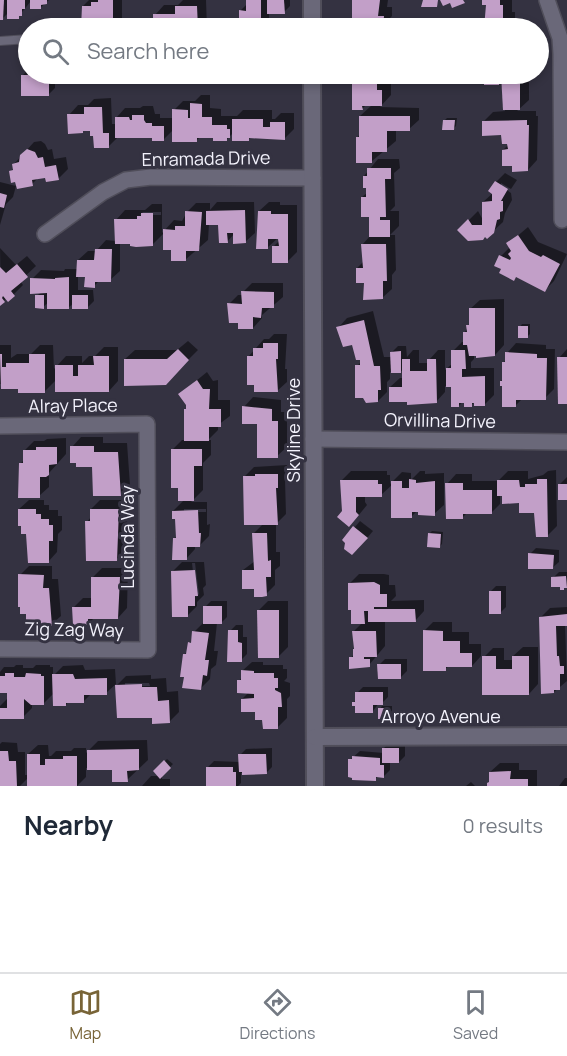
<!DOCTYPE html>
<html lang="en">
<head>
<meta charset="utf-8">
<style>
	body { margin:0; font-family:Manrope,sans-serif; background:#f2f2f3; color:#1f2937 }
	.list { margin:0; padding:0; list-style:none }
	h2 { display:flex; justify-content:space-between; align-items:center; height:78px; margin:0; padding:0 24px; font-size:26px }
	h2 small { font-size:20px; font-weight:400; color:#747a83 }
	.icon { flex:none; width:33px; height:33px; fill:none; stroke:currentColor; stroke-width:2; stroke-linecap:round; stroke-linejoin:round }
	.map { position:relative; flex:none; width:567px; height:786px; overflow:hidden }
	.search { position:absolute; background:#fff; box-shadow:0 3px 9px #0003; left:18px; right:18px; top:18px; height:66px; display:flex; align-items:center; gap:15px; box-sizing:border-box; padding:0 21px; border-radius:33px; color:#747a83; font-size:22px }
	.sheet { height:186px; background:#fff }
	nav { display:flex; justify-content:space-around; align-items:center; box-sizing:border-box; height:84px; border-top:2px solid #e0e1e3; background:#fff; font-size:16px; color:#747a83 }
	nav a { display:grid; justify-items:center; gap:3px }
	nav .on { color:#786437 }
	.map>svg:first-child { display:block }
	.shadow { fill:#0007; fill-rule:evenodd }
	.building { fill:#c29fc8 }
	.lines { fill:none; stroke-linecap:round; stroke-linejoin:round }
	.service-casing { stroke:#504e5a; stroke-width:10 }
	.minor-casing { stroke:#504e5a; stroke-width:18 }
	.tertiary-casing { stroke:#504e5a; stroke-width:20 }
	.service { stroke:#6a6879; stroke-width:8 }
	.minor { stroke:#6a6879; stroke-width:15 }
	.tertiary { stroke:#6a6879; stroke-width:16 }
	.labels { text-anchor:middle; stroke-width:6; stroke-linejoin:round; paint-order:stroke }
	.street-label { font-size:18px; fill:#f3f2fc; stroke:#343241 }
</style>
</head>
<body>
<div class="map">
<svg width="567" height="786" viewBox="0 0 567 786">
	<rect width="100%" height="100%" fill="#343241"/>
	<!-- shadow -->
	<g class="shadow">
		<path d="M 0,0 L 49,0 L 40,8 L 31,1 L 18,17 L 9,12 L 2,19 L 0,19 Z"/>
		<path d="M 89,0 L 122,0 L 122,23 L 117,28 L 83,28 L 83,6 Z"/>
		<path d="M 183,0 L 206,0 L 207,28 L 176,28 L 176,25 L 155,15 L 164,5 L 178,5 Z"/>
		<path d="M 247,0 L 290,0 L 290,6 L 284,12 L 269,13 L 269,18 L 276,18 L 276,28 L 241,28 L 240,11 L 247,4 Z"/>
		<path d="M 354,0 L 388,0 L 387,7 L 392,7 L 392,16 L 389,19 L 396,20 L 396,28 L 353,28 Z"/>
		<path d="M 483,0 L 512,0 L 512,12 L 515,12 L 515,28 L 486,28 L 487,4 Z"/>
		<path d="M 28,70 L 28,74 L 55,74 L 55,88 L 49,94 L 23,75 Z"/>
		<path d="M 358,74 L 386,74 L 386,81 L 391,81 L 391,95 L 380,107 L 419,108 L 419,120 L 409,129 L 396,129 L 396,141 L 372,161 L 357,138 L 360,134 L 360,116 L 372,105 L 366,105 L 362,109 L 353,81 Z"/>
		<path d="M 485,74 L 529,74 L 529,100 L 517,111 L 536,111 L 536,116 L 538,116 L 537,160 L 528,170 L 513,164 L 503,150 L 510,143 L 503,134 L 484,121 L 493,112 L 505,111 L 503,79 L 498,83 L 485,83 Z"/>
		<path d="M 201,95 L 210,95 L 210,108 L 221,109 L 221,116 L 237,116 L 243,110 L 272,110 L 272,119 L 275,119 L 281,113 L 294,113 L 294,129 L 285,138 L 251,137 L 249,139 L 233,133 L 227,139 L 215,136 L 201,136 L 196,141 L 174,129 L 163,140 L 153,136 L 118,137 L 109,146 L 92,129 L 85,129 L 82,132 L 69,115 L 78,105 L 88,105 L 94,99 L 111,98 L 112,124 L 116,124 L 116,118 L 125,108 L 140,108 L 143,106 L 153,106 L 155,114 L 160,114 L 160,118 L 174,118 L 174,110 L 183,101 L 195,101 Z"/>
		<path d="M 447,118 L 457,118 L 456,126 L 454,128 L 444,121 Z"/>
		<path d="M 41,141 L 45,144 L 48,150 L 52,149 L 54,159 L 66,157 L 68,169 L 59,178 L 48,180 L 47,176 L 39,177 L 32,184 L 10,172 L 14,168 L 14,164 L 25,152 L 34,142 Z"/>
		<path d="M 378,159 L 399,159 L 400,168 L 394,173 L 395,206 L 390,211 L 399,211 L 399,226 L 390,235 L 395,235 L 396,270 L 392,275 L 392,289 L 382,298 L 365,281 L 357,268 L 364,261 L 362,245 L 370,236 L 370,215 L 362,197 L 368,192 L 364,176 Z"/>
		<path d="M 505,173 L 517,180 L 511,189 L 501,183 L 501,186 L 511,193 L 512,200 L 505,213 L 503,222 L 487,237 L 459,230 L 478,211 L 483,220 L 483,202 L 493,193 L 496,182 Z"/>
		<path d="M 0,182 L 16,186 L 13,197 L 6,204 L 0,225 Z"/>
		<path d="M 217,202 L 254,202 L 255,233 L 245,242 L 234,234 L 227,242 L 220,224 L 209,224 L 208,240 L 185,260 L 173,249 L 165,232 L 153,244 L 120,242 L 120,271 L 110,280 L 100,280 L 94,286 L 86,275 L 78,275 L 78,290 L 93,290 L 94,301 L 88,307 L 74,303 L 68,308 L 49,302 L 43,307 L 37,296 L 41,292 L 32,279 L 41,270 L 64,271 L 65,269 L 78,269 L 78,260 L 88,251 L 96,251 L 106,240 L 116,241 L 116,220 L 125,210 L 145,210 L 152,204 L 162,204 L 162,233 L 174,220 L 182,221 L 187,212 L 196,203 L 210,203 L 210,210 ZM 143,212 L 161,212 L 161,215 L 140,215 Z"/>
		<path d="M 269,202 L 280,202 L 280,205 L 297,205 L 297,252 L 287,262 L 274,246 L 280,240 L 278,238 L 267,248 L 259,211 Z"/>
		<path d="M 528,227 L 538,242 L 567,254 L 554,281 L 545,290 L 501,256 L 510,247 L 508,244 Z"/>
		<path d="M 0,248 L 16,265 L 27,256 L 36,266 L 20,281 L 23,285 L 8,300 L 7,298 L 1,303 Z"/>
		<path d="M 252,283 L 283,283 L 283,297 L 262,315 L 262,318 L 253,328 L 240,322 L 229,304 L 238,295 L 243,295 L 243,292 Z"/>
		<path d="M 504,299 L 504,345 L 495,355 L 474,355 L 474,359 L 471,362 L 471,368 L 494,368 L 494,395 L 485,404 L 476,401 L 471,405 L 463,401 L 459,406 L 453,386 L 445,386 L 445,392 L 436,402 L 409,404 L 409,401 L 390,387 L 400,378 L 404,378 L 404,369 L 400,372 L 390,372 L 390,379 L 387,382 L 387,392 L 378,401 L 357,366 L 362,361 L 353,343 L 338,328 L 347,318 L 373,311 L 384,357 L 392,357 L 392,352 L 398,346 L 406,346 L 407,357 L 413,350 L 419,350 L 419,363 L 429,363 L 429,360 L 438,350 L 445,350 L 445,370 L 453,363 L 453,351 L 462,342 L 465,342 L 465,332 L 470,323 L 470,309 L 480,300 Z"/>
		<path d="M 522,324 L 530,324 L 530,334 L 528,336 L 520,327 Z"/>
		<path d="M 274,334 L 287,334 L 285,369 L 287,369 L 287,382 L 277,391 L 256,383 L 248,357 L 264,339 L 269,339 Z"/>
		<path d="M 188,341 L 198,350 L 165,383 L 125,359 L 135,350 L 177,350 Z"/>
		<path d="M 516,343 L 546,345 L 546,349 L 555,349 L 554,389 L 545,398 L 523,398 L 516,405 L 501,381 L 503,379 L 503,363 L 507,359 L 507,353 Z"/>
		<path d="M 0,345 L 11,345 L 11,358 L 17,354 L 31,354 L 40,345 L 53,345 L 54,369 L 66,356 L 82,356 L 82,363 L 89,356 L 95,356 L 104,347 L 118,347 L 118,381 L 109,391 L 56,380 L 44,392 L 0,384 Z"/>
		<path d="M 567,349 L 567,402 L 559,358 Z"/>
		<path d="M 207,372 L 213,381 L 218,380 L 218,400 L 230,400 L 230,416 L 218,425 L 218,430 L 208,440 L 211,440 L 211,455 L 203,463 L 203,490 L 191,502 L 207,502 L 207,525 L 210,524 L 209,536 L 199,546 L 195,546 L 195,549 L 186,559 L 174,539 L 178,535 L 177,518 L 173,511 L 185,499 L 179,486 L 173,449 L 182,440 L 185,440 L 186,409 L 188,407 L 180,394 ZM 184,509 L 206,509 L 206,512 L 184,512 Z"/>
		<path d="M 253,397 L 281,400 L 281,412 L 287,412 L 287,447 L 277,456 L 258,422 L 244,407 Z"/>
		<path d="M 81,437 L 103,437 L 103,443 L 127,443 L 130,485 L 121,494 L 72,447 Z"/>
		<path d="M 66,438 L 66,454 L 49,473 L 49,487 L 39,496 L 20,464 L 24,460 L 24,451 L 34,441 L 44,441 L 47,439 Z"/>
		<path d="M 287,465 L 287,477 L 285,479 L 286,514 L 276,524 L 276,552 L 280,552 L 280,566 L 275,570 L 275,585 L 266,594 L 255,588 L 243,570 L 255,561 L 254,533 L 264,523 L 245,476 L 254,467 Z"/>
		<path d="M 556,470 L 557,526 L 547,536 L 535,511 L 520,501 L 504,494 L 500,494 L 500,504 L 491,513 L 467,513 L 463,517 L 447,484 L 456,474 L 472,474 L 472,481 L 498,481 L 508,471 L 528,471 L 528,479 L 543,475 L 548,471 Z"/>
		<path d="M 351,471 L 387,471 L 387,475 L 390,475 L 390,484 L 402,472 L 411,473 L 411,480 L 420,471 L 425,471 L 425,474 L 444,473 L 444,505 L 434,514 L 417,511 L 411,517 L 393,484 L 381,495 L 365,495 L 365,502 L 367,505 L 358,516 L 343,511 L 342,480 Z"/>
		<path d="M 567,477 L 567,500 L 559,485 Z"/>
		<path d="M 29,500 L 44,500 L 44,505 L 49,505 L 49,510 L 58,510 L 58,516 L 62,516 L 62,530 L 58,534 L 57,552 L 48,562 L 27,532 L 19,509 Z"/>
		<path d="M 100,500 L 128,500 L 125,550 L 116,560 L 87,522 L 91,517 L 91,509 Z"/>
		<path d="M 360,521 L 373,531 L 357,550 L 344,540 Z"/>
		<path d="M 432,531 L 443,532 L 442,544 L 440,546 L 429,534 Z"/>
		<path d="M 536,548 L 559,550 L 559,562 L 552,568 L 530,554 Z"/>
		<path d="M 182,562 L 204,562 L 206,585 L 203,588 L 204,595 L 197,602 L 197,606 L 187,616 L 173,571 ZM 192,563 L 195,563 L 199,594 L 196,597 Z"/>
		<path d="M 29,566 L 52,566 L 52,579 L 58,579 L 61,616 L 51,625 L 27,612 L 20,575 Z"/>
		<path d="M 102,568 L 128,568 L 127,608 L 118,618 L 94,618 L 88,624 L 74,607 L 83,598 L 92,598 L 92,578 Z"/>
		<path d="M 559,572 L 567,572 L 567,586 L 561,586 L 553,578 Z"/>
		<path d="M 359,574 L 384,574 L 389,575 L 389,585 L 395,585 L 396,596 L 391,601 L 424,600 L 424,611 L 415,621 L 385,621 L 385,646 L 369,665 L 351,658 L 354,654 L 353,632 L 362,623 L 350,583 Z"/>
		<path d="M 496,586 L 506,586 L 506,607 L 500,613 L 490,592 Z"/>
		<path d="M 211,601 L 227,601 L 227,617 L 221,623 L 217,623 L 214,651 L 218,651 L 216,665 L 211,669 L 210,679 L 201,688 L 185,654 L 189,650 L 194,632 L 203,623 L 205,607 Z"/>
		<path d="M 268,601 L 288,601 L 288,647 L 279,656 L 259,610 Z"/>
		<path d="M 567,607 L 567,624 L 565,624 L 567,681 L 554,692 L 541,617 L 550,608 Z"/>
		<path d="M 433,622 L 452,622 L 452,632 L 469,632 L 469,644 L 481,644 L 481,656 L 472,666 L 449,666 L 445,669 L 424,631 Z"/>
		<path d="M 236,625 L 243,625 L 243,637 L 247,637 L 247,654 L 241,660 L 230,631 Z"/>
		<path d="M 523,647 L 538,647 L 538,684 L 529,694 L 484,694 L 484,657 L 493,648 L 504,648 L 504,660 L 513,660 L 513,656 Z"/>
		<path d="M 385,659 L 407,659 L 407,671 L 401,677 L 379,665 Z"/>
		<path d="M 252,662 L 263,662 L 263,665 L 283,665 L 283,669 L 287,669 L 287,678 L 284,681 L 290,683 L 290,696 L 287,699 L 287,718 L 278,727 L 264,718 L 242,699 L 249,692 L 239,681 L 242,677 L 242,671 Z"/>
		<path d="M 16,665 L 23,665 L 23,668 L 33,668 L 36,665 L 50,665 L 50,667 L 53,667 L 53,676 L 63,666 L 83,665 L 85,670 L 115,669 L 116,684 L 106,693 L 92,693 L 84,701 L 68,702 L 66,705 L 54,693 L 44,703 L 32,703 L 32,708 L 23,717 L 0,717 L 0,706 L 8,698 L 8,692 L 0,692 L 0,672 L 4,667 L 14,667 Z"/>
		<path d="M 151,675 L 151,679 L 166,678 L 167,692 L 178,691 L 179,712 L 169,722 L 154,716 L 117,685 L 126,676 ZM 125,683 L 149,683 L 150,686 L 125,686 Z"/>
		<path d="M 363,687 L 388,687 L 388,697 L 382,703 L 379,703 L 373,711 L 353,703 L 357,699 L 357,693 Z"/>
		<path d="M 382,706 L 392,706 L 392,715 L 390,718 L 380,709 Z"/>
		<path d="M 147,740 L 148,760 L 127,780 L 114,768 L 86,768 L 86,777 L 77,786 L 61,786 L 28,778 L 20,786 L 2,786 L 0,776 L 0,744 L 2,742 L 17,743 L 18,752 L 25,752 L 25,775 L 28,775 L 28,754 L 38,745 L 48,745 L 49,756 L 51,756 L 56,751 L 71,751 L 74,748 L 86,748 L 86,753 L 98,741 Z"/>
		<path d="M 390,742 L 405,743 L 405,756 L 399,762 L 390,762 L 390,770 L 384,776 L 379,776 L 375,779 L 350,760 L 360,751 L 384,753 L 384,748 Z"/>
		<path d="M 272,748 L 272,767 L 266,773 L 241,773 L 241,783 L 238,786 L 207,786 L 208,767 L 214,761 L 240,762 L 240,755 L 246,749 Z"/>
		<path d="M 167,759 L 173,764 L 162,775 L 162,779 L 170,779 L 170,786 L 142,786 L 151,776 L 159,776 L 155,771 Z"/>
		<path d="M 500,763 L 519,763 L 519,770 L 537,770 L 537,786 L 489,786 L 490,772 Z"/>
		<path d="M 565,778 L 567,778 L 567,786 L 559,786 Z"/>
		<path d="M 471,782 L 475,786 L 466,786 Z"/>
	</g>
	<!-- building -->
	<g class="building">
		<path d="M 0,0 L 4,0 L 3,20 L 0,20 Z"/>
		<path d="M 7,0 L 25,0 L 25,9 L 22,9 L 22,16 L 19,16 L 19,19 L 7,19 Z"/>
		<path d="M 30,0 L 47,0 L 47,4 L 41,5 L 41,9 L 30,9 Z"/>
		<path d="M 98,0 L 113,0 L 113,28 L 102,28 L 102,18 L 94,18 L 94,28 L 81,28 L 82,6 L 91,6 L 91,2 L 98,2 Z"/>
		<path d="M 246,0 L 261,0 L 261,28 L 239,28 L 239,10 L 246,11 Z"/>
		<path d="M 267,0 L 284,0 L 285,14 L 267,14 Z"/>
		<path d="M 352,0 L 380,0 L 378,16 L 384,16 L 383,27 L 352,28 Z"/>
		<path d="M 423,0 L 438,0 L 437,7 L 421,7 Z"/>
		<path d="M 440,0 L 463,0 L 465,3 L 452,8 L 450,3 L 443,6 Z"/>
		<path d="M 482,0 L 500,0 L 500,5 L 503,5 L 503,20 L 506,20 L 506,28 L 484,28 L 486,5 L 482,5 Z"/>
		<path d="M 175,6 L 197,6 L 198,28 L 153,27 L 153,14 L 175,14 Z"/>
		<path d="M 357,74 L 382,74 L 382,76 L 377,76 L 377,90 L 382,90 L 382,106 L 362,106 L 363,110 L 352,110 L 352,80 L 357,80 Z"/>
		<rect x="484" y="74" width="15" height="11"/>
		<path d="M 501,74 L 520,74 L 520,110 L 503,110 Z"/>
		<rect x="21" y="75" width="28" height="21"/>
		<path d="M 190,103 L 202,104 L 202,117 L 212,117 L 212,125 L 227,125 L 227,129 L 230,129 L 230,138 L 227,138 L 227,141 L 213,141 L 213,138 L 197,138 L 197,142 L 172,142 L 172,109 L 188,110 L 188,118 L 190,118 Z"/>
		<path d="M 84,107 L 102,107 L 103,133 L 109,133 L 109,148 L 94,148 L 93,136 L 90,136 L 90,131 L 83,131 L 83,133 L 68,134 L 67,114 L 84,114 Z"/>
		<path d="M 132,115 L 144,115 L 144,120 L 146,123 L 152,123 L 152,126 L 164,126 L 164,141 L 152,141 L 152,138 L 115,138 L 115,117 L 129,117 L 130,120 L 132,120 Z"/>
		<path d="M 359,116 L 410,116 L 410,131 L 387,131 L 387,152 L 372,152 L 372,163 L 356,163 L 356,137 L 359,137 Z"/>
		<path d="M 232,119 L 263,119 L 263,127 L 270,127 L 270,122 L 285,122 L 285,140 L 249,138 L 249,141 L 232,141 Z"/>
		<path d="M 443,120 L 455,120 L 454,130 L 442,130 Z"/>
		<path d="M 527,120 L 527,125 L 529,125 L 528,171 L 512,172 L 512,166 L 502,166 L 502,150 L 508,149 L 507,144 L 502,144 L 501,135 L 482,136 L 482,121 Z"/>
		<path d="M 27,149 L 35,152 L 38,158 L 43,157 L 45,167 L 56,165 L 59,180 L 46,182 L 45,178 L 32,180 L 33,186 L 17,189 L 15,182 L 11,183 L 9,171 L 13,170 L 12,164 L 19,162 L 20,155 Z"/>
		<path d="M 367,168 L 391,168 L 391,179 L 385,179 L 386,217 L 380,217 L 380,220 L 390,220 L 390,237 L 369,237 L 369,217 L 361,217 L 361,197 L 366,197 L 366,188 L 363,188 L 363,176 L 367,176 Z"/>
		<path d="M 495,181 L 508,189 L 501,201 L 503,201 L 503,211 L 500,212 L 500,219 L 497,220 L 494,233 L 487,239 L 485,237 L 483,240 L 468,241 L 457,230 L 468,219 L 472,225 L 482,225 L 482,202 L 492,201 L 492,194 L 488,191 Z"/>
		<path d="M 0,193 L 7,195 L 4,208 L 0,207 Z"/>
		<path d="M 245,210 L 246,243 L 233,244 L 233,233 L 227,233 L 228,243 L 219,243 L 218,225 L 206,225 L 206,211 Z"/>
		<path d="M 185,211 L 202,212 L 199,251 L 186,251 L 186,261 L 171,261 L 171,250 L 163,250 L 163,229 L 175,230 L 175,226 L 185,226 Z"/>
		<path d="M 258,211 L 271,211 L 271,214 L 288,214 L 288,263 L 272,263 L 272,246 L 279,246 L 278,239 L 268,239 L 268,249 L 256,249 Z"/>
		<path d="M 141,213 L 153,213 L 153,246 L 136,247 L 130,246 L 130,244 L 115,244 L 114,219 L 137,219 L 137,216 L 141,216 Z"/>
		<path d="M 518,235 L 529,251 L 541,257 L 543,255 L 560,264 L 545,292 L 516,277 L 514,281 L 499,273 L 501,269 L 494,266 L 499,255 L 510,260 L 511,258 L 508,254 L 511,251 L 506,243 Z"/>
		<path d="M 361,244 L 386,244 L 387,281 L 383,281 L 383,299 L 363,300 L 364,283 L 356,283 L 356,268 L 363,268 Z"/>
		<path d="M 95,249 L 112,249 L 111,282 L 95,282 L 95,288 L 84,287 L 85,277 L 76,277 L 77,260 L 94,260 Z"/>
		<path d="M 17,264 L 28,277 L 11,291 L 15,296 L 8,302 L 3,296 L 2,298 L 5,302 L 0,306 L 0,267 L 6,273 Z"/>
		<path d="M 69,277 L 69,309 L 47,309 L 47,293 L 30,294 L 30,278 L 55,279 L 55,278 Z"/>
		<path d="M 241,291 L 274,292 L 274,308 L 262,308 L 261,318 L 253,317 L 253,329 L 238,329 L 238,323 L 229,323 L 227,303 L 242,304 Z"/>
		<path d="M 35,295 L 44,295 L 44,309 L 35,308 Z"/>
		<rect x="72" y="295" width="16" height="14"/>
		<path d="M 469,308 L 495,308 L 495,356 L 476,358 L 476,356 L 469,356 L 467,345 L 463,345 L 463,332 L 467,332 L 466,325 L 469,325 Z"/>
		<path d="M 364,320 L 374,366 L 380,366 L 381,390 L 378,390 L 378,402 L 366,403 L 363,398 L 355,398 L 355,365 L 360,365 L 360,360 L 356,360 L 352,345 L 343,347 L 336,327 Z"/>
		<rect x="518" y="326" width="10" height="12"/>
		<path d="M 263,343 L 278,343 L 278,359 L 276,359 L 278,392 L 254,392 L 254,385 L 247,385 L 247,356 L 253,356 L 253,348 L 263,348 Z"/>
		<path d="M 178,349 L 189,360 L 166,385 L 124,386 L 124,359 L 167,359 Z"/>
		<path d="M 451,350 L 465,350 L 466,369 L 462,369 L 462,377 L 485,376 L 485,406 L 474,406 L 474,403 L 472,403 L 472,407 L 464,407 L 464,403 L 459,403 L 459,407 L 451,407 L 451,387 L 446,387 L 446,368 L 451,368 Z"/>
		<path d="M 401,351 L 401,373 L 391,373 L 390,352 Z"/>
		<path d="M 505,352 L 537,354 L 537,358 L 547,358 L 546,400 L 516,400 L 516,407 L 502,407 L 502,386 L 500,386 L 500,381 L 502,381 L 502,362 L 505,362 Z"/>
		<path d="M 0,354 L 2,354 L 2,367 L 6,367 L 6,363 L 29,363 L 29,354 L 45,354 L 45,393 L 18,393 L 18,389 L 1,389 Z"/>
		<path d="M 93,356 L 109,356 L 109,392 L 55,392 L 55,365 L 73,365 L 73,376 L 78,376 L 78,365 L 94,365 Z"/>
		<path d="M 557,357 L 567,357 L 567,404 L 558,404 Z"/>
		<path d="M 402,359 L 410,359 L 410,371 L 427,371 L 427,359 L 436,359 L 437,403 L 407,405 L 407,402 L 389,402 L 389,387 L 402,387 Z"/>
		<path d="M 197,380 L 203,389 L 210,389 L 209,409 L 221,409 L 221,427 L 209,427 L 209,441 L 184,441 L 184,409 L 186,409 L 186,405 L 178,394 Z"/>
		<path d="M 242,406 L 272,409 L 272,421 L 278,421 L 278,458 L 257,458 L 257,424 L 242,424 Z"/>
		<path d="M 70,446 L 94,446 L 94,452 L 118,452 L 121,496 L 93,496 L 92,467 L 76,467 L 76,463 L 70,463 Z"/>
		<path d="M 36,447 L 57,447 L 57,464 L 49,465 L 49,475 L 46,477 L 40,477 L 40,498 L 18,498 L 19,463 L 23,463 L 23,450 L 36,450 Z"/>
		<path d="M 171,449 L 202,449 L 202,466 L 194,466 L 194,501 L 178,501 L 178,488 L 171,488 Z"/>
		<path d="M 255,474 L 278,474 L 278,488 L 276,488 L 278,525 L 244,525 L 243,476 L 255,476 Z"/>
		<path d="M 409,479 L 416,480 L 416,483 L 435,481 L 435,516 L 418,515 L 418,512 L 412,512 L 412,518 L 391,518 L 391,481 L 402,481 L 402,488 L 409,488 Z"/>
		<path d="M 537,479 L 547,479 L 548,537 L 536,537 L 534,513 L 519,513 L 519,503 L 502,504 L 502,496 L 497,496 L 497,480 L 519,480 L 520,487 L 525,487 L 525,484 L 537,484 Z"/>
		<path d="M 340,480 L 378,480 L 378,484 L 382,484 L 382,497 L 356,497 L 356,512 L 359,515 L 349,527 L 337,517 L 342,511 Z"/>
		<path d="M 445,483 L 463,483 L 463,490 L 492,490 L 492,514 L 463,514 L 463,519 L 446,519 Z"/>
		<rect x="558" y="484" width="9" height="16"/>
		<path d="M 18,509 L 36,509 L 36,514 L 41,514 L 41,519 L 49,519 L 49,525 L 53,525 L 53,541 L 49,541 L 49,563 L 28,563 L 26,534 L 21,534 L 21,526 L 18,526 Z"/>
		<path d="M 90,509 L 119,509 L 117,561 L 86,561 L 85,521 L 90,521 Z"/>
		<path d="M 198,510 L 199,533 L 201,533 L 200,547 L 187,547 L 187,560 L 172,560 L 173,538 L 176,538 L 175,519 L 172,519 L 172,511 Z"/>
		<path d="M 353,526 L 368,538 L 352,555 L 344,549 L 345,543 L 342,540 Z"/>
		<path d="M 252,533 L 267,533 L 268,561 L 271,560 L 271,577 L 266,577 L 267,596 L 262,597 L 254,597 L 254,589 L 242,589 L 242,570 L 254,570 Z"/>
		<path d="M 428,533 L 441,534 L 440,548 L 427,547 Z"/>
		<path d="M 528,553 L 554,555 L 553,569 L 528,569 Z"/>
		<path d="M 195,570 L 198,596 L 195,596 L 195,606 L 188,606 L 188,617 L 172,617 L 171,571 Z"/>
		<path d="M 18,574 L 44,575 L 43,588 L 49,588 L 52,626 L 26,626 L 26,614 L 20,614 L 20,607 L 18,607 Z"/>
		<path d="M 566,576 L 567,588 L 564,588 L 564,590 L 560,590 L 560,587 L 551,587 L 551,577 Z"/>
		<path d="M 91,577 L 120,577 L 118,619 L 88,619 L 88,625 L 73,625 L 72,607 L 91,607 Z"/>
		<path d="M 374,582 L 380,585 L 380,594 L 387,594 L 387,607 L 374,607 L 374,609 L 415,609 L 416,622 L 368,622 L 368,611 L 364,611 L 365,624 L 351,624 L 351,610 L 348,610 L 348,583 Z"/>
		<rect x="489" y="591" width="12" height="23"/>
		<rect x="203" y="606" width="19" height="18"/>
		<path d="M 257,610 L 279,610 L 279,658 L 258,658 Z"/>
		<path d="M 567,614 L 567,626 L 556,626 L 557,656 L 559,656 L 560,666 L 564,666 L 564,674 L 560,674 L 560,690 L 554,690 L 554,693 L 541,694 L 539,617 Z"/>
		<path d="M 228,630 L 238,630 L 238,642 L 242,643 L 242,662 L 227,662 Z"/>
		<path d="M 423,630 L 443,631 L 443,641 L 460,641 L 460,653 L 472,653 L 472,667 L 446,667 L 446,671 L 423,671 Z"/>
		<path d="M 192,631 L 209,633 L 205,660 L 209,660 L 207,676 L 203,675 L 201,690 L 182,688 L 184,677 L 180,677 L 183,654 L 186,654 L 188,642 L 191,643 Z"/>
		<path d="M 352,631 L 376,631 L 377,657 L 364,657 L 364,659 L 370,659 L 370,667 L 349,669 L 349,657 L 353,657 L 353,649 L 354,649 Z"/>
		<path d="M 482,656 L 496,656 L 496,669 L 512,669 L 512,656 L 529,656 L 529,695 L 482,695 Z"/>
		<path d="M 377,664 L 401,664 L 401,679 L 378,679 Z"/>
		<path d="M 241,670 L 254,671 L 254,673 L 274,673 L 274,678 L 278,678 L 278,688 L 275,688 L 275,690 L 281,693 L 282,707 L 278,707 L 278,729 L 263,729 L 262,720 L 255,720 L 255,712 L 241,712 L 241,699 L 254,698 L 254,694 L 237,693 L 237,680 L 241,680 Z"/>
		<path d="M 5,673 L 14,673 L 14,677 L 25,677 L 26,673 L 41,674 L 41,676 L 44,676 L 44,705 L 31,705 L 24,699 L 24,719 L 0,719 L 0,708 L 7,708 L 7,693 L 0,693 L 0,676 L 5,676 Z"/>
		<path d="M 52,674 L 73,674 L 75,679 L 107,678 L 107,695 L 84,695 L 84,703 L 66,703 L 66,706 L 53,706 Z"/>
		<path d="M 142,684 L 142,687 L 157,687 L 158,701 L 169,700 L 170,723 L 152,724 L 152,718 L 117,718 L 115,685 Z"/>
		<path d="M 355,692 L 383,692 L 383,705 L 373,705 L 373,713 L 355,713 L 355,706 L 352,706 L 352,702 L 355,702 Z"/>
		<rect x="378" y="708" width="12" height="11"/>
		<rect x="382" y="748" width="17" height="15"/>
		<path d="M 139,749 L 139,770 L 127,771 L 128,782 L 112,782 L 112,770 L 87,770 L 87,750 Z"/>
		<path d="M 0,751 L 8,751 L 9,761 L 16,761 L 17,786 L 0,786 Z"/>
		<path d="M 27,754 L 40,754 L 40,765 L 45,765 L 45,759 L 63,759 L 63,756 L 77,756 L 77,786 L 27,786 Z"/>
		<path d="M 238,754 L 266,754 L 267,774 L 242,775 L 242,772 L 239,772 Z"/>
		<path d="M 352,756 L 380,758 L 380,765 L 384,765 L 384,778 L 376,777 L 376,781 L 352,780 L 352,778 L 348,777 L 348,759 L 352,759 Z"/>
		<path d="M 164,760 L 171,768 L 160,779 L 153,771 Z"/>
		<path d="M 206,767 L 233,767 L 233,772 L 236,772 L 236,786 L 206,786 Z"/>
		<path d="M 511,771 L 510,779 L 528,779 L 528,786 L 487,786 L 487,783 L 489,782 L 489,772 Z"/>
	</g>
	<g class="lines">
		<defs>
			<path id="service" d="M 0,41 L 28,39"/>
			<g id="minor">
				<path d="M 547,0 L 560,38 L 561,54 L 562,220"/>
				<path d="M 45,234 L 103,192 L 126,180 L 151,177 L 313,178"/>
				<path d="M 0,426 L 147,424 L 148,650 L 0,649"/>
				<path d="M 313,439 L 567,442"/>
			</g>
			<g id="tertiary">
				<path d="M 312,0 L 312,28"/>
				<path d="M 312,74 L 315,786"/>
				<path d="M 315,737 L 567,736"/>
			</g>
		</defs>
		<!-- service casing -->
		<use href="#service" class="service-casing"/>
		<!-- minor casing -->
		<use href="#minor" class="minor-casing"/>
		<!-- tertiary casing -->
		<use href="#tertiary" class="tertiary-casing"/>
		<!-- service -->
		<use href="#service" class="service"/>
		<!-- minor -->
		<use href="#minor" class="minor"/>
		<!-- tertiary -->
		<use href="#tertiary" class="tertiary"/>
	</g>
	<g class="labels">
		<!-- street labels -->
		<g class="street-label">
			<text transform="translate(206 159) rotate(-1)" y="6">Enramada Drive</text>
			<text transform="translate(73 406) rotate(-1)" y="6">Alray Place</text>
			<text transform="translate(440 421) rotate(1)" y="6">Orvillina Drive</text>
			<text transform="translate(294 430) rotate(-90)" y="6">Skyline Drive</text>
			<text transform="translate(128 537) rotate(-90)" y="6">Lucinda Way</text>
			<text transform="translate(74 630) rotate(1)" y="6">Zig Zag Way</text>
			<text x="441" y="723">Arroyo Avenue</text>
		</g>
	</g>
</svg>
<div class="search"><svg class="icon" aria-label="search" viewBox="0 0 24 24"><circle cx="10" cy="10" r="6"/><path d="M15 15l6 6"/></svg>Search here</div>
</div>
<section class="sheet">
<h2>Nearby<small>0 results</small></h2>
<ul class="list">
</ul>
</section>
<nav>
<a class="on"><svg class="icon" aria-label="map" viewBox="0 0 24 24"><path d="M3 6l6-2 6 2 6-2v14l-6 2-6-2-6 2zM9 4v14M15 6v14"/></svg>Map</a>
<a><svg class="icon" aria-label="directions" viewBox="0 0 24 24"><path d="M12 3l9 9-9 9-9-9zM9 14v-3h6M13 9l2 2-2 2"/></svg>Directions</a>
<a><svg class="icon" aria-label="saved" viewBox="0 0 24 24"><path d="M7 4h10v16l-5-4-5 4z"/></svg>Saved</a>
</nav>
</body>
</html>
